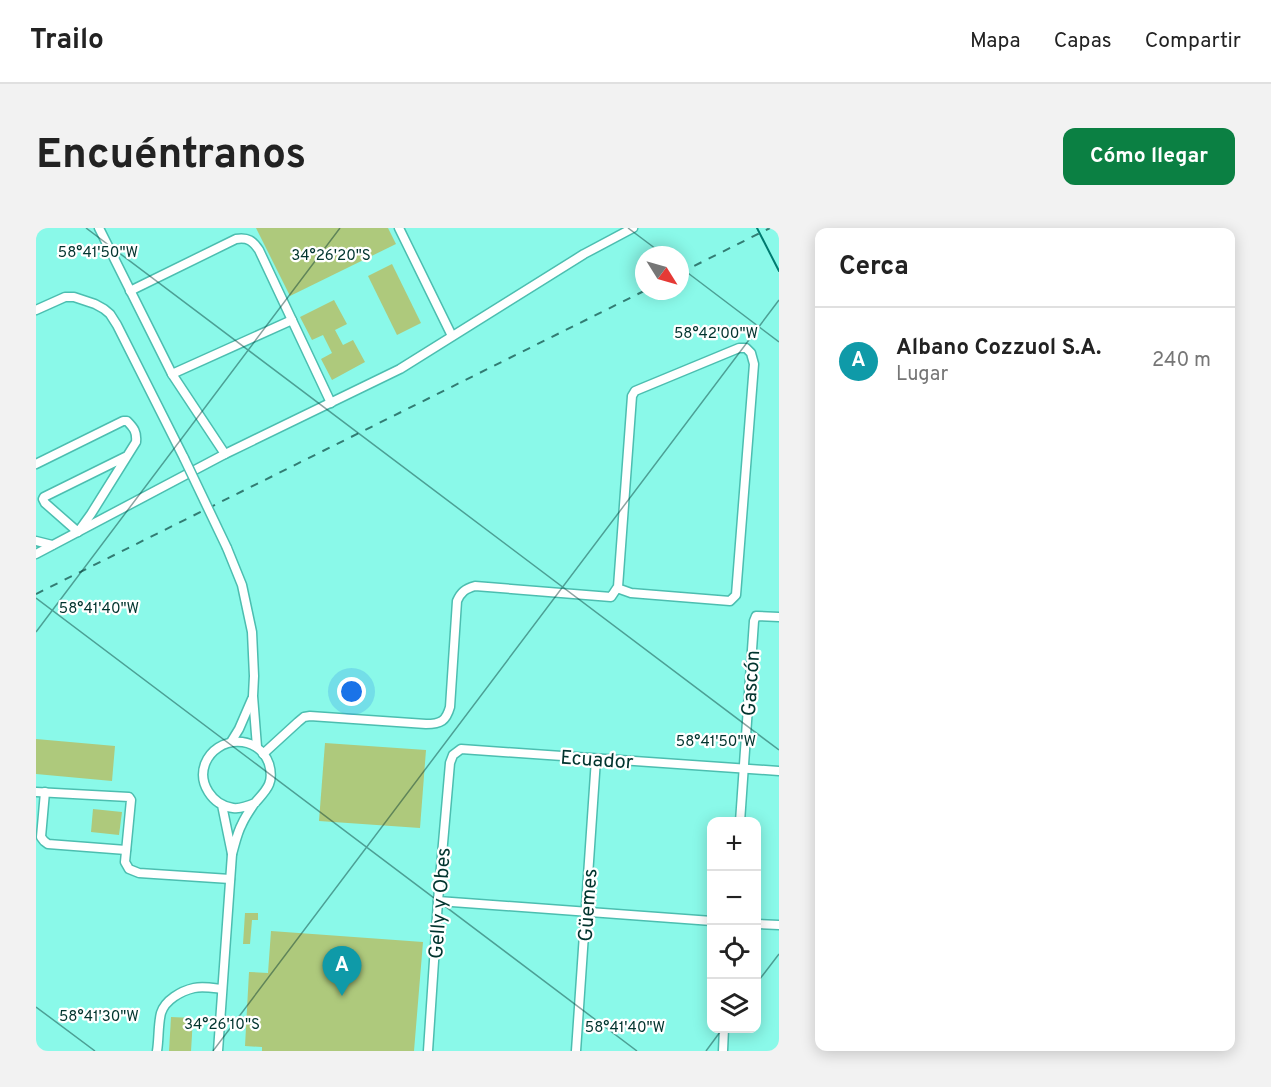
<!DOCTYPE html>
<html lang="es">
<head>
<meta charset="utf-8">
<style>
	body { margin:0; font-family:Overpass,sans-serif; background:#f2f2f2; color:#222 }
	.controls { position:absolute; right:18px; bottom:18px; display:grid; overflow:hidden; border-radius:12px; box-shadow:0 3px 15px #0003 }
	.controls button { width:54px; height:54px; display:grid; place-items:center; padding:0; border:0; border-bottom:2px solid #e0e0e0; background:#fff; color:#222; font:30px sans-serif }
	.compass { position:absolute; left:599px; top:18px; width:54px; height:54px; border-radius:50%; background:#fff; box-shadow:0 3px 15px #0003; rotate:127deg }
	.you { position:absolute; left:316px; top:464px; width:21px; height:21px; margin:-15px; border:4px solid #fff; border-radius:50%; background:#1a73e8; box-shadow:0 0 0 9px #1a73e833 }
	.badge { display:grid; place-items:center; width:39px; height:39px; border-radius:50%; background:#0b8043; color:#fff; font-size:20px; font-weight:700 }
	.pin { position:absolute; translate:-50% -50px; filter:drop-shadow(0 2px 3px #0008) }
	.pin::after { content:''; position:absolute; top:32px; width:21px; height:18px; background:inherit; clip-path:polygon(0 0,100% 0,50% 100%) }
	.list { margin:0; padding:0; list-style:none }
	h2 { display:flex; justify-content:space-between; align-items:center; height:78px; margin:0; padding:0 24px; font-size:26px }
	h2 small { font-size:20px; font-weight:400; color:#767676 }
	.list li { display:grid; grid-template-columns:39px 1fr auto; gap:18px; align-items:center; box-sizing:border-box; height:108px; padding:0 24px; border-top:2px solid #e0e0e0 }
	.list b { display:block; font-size:22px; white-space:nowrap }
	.list p { margin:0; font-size:20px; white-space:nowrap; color:#767676 }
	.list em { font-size:20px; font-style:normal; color:#767676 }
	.icon { flex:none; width:33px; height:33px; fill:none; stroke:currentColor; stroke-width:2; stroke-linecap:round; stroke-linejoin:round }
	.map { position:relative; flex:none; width:743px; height:823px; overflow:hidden; border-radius:12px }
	header { display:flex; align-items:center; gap:36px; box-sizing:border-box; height:84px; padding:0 30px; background:#fff; border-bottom:2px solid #e0e0e0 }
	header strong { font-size:28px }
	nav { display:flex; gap:33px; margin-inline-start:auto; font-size:21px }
	.intro { display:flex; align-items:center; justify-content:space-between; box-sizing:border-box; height:144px; padding:0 36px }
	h1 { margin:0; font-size:42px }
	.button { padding:15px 27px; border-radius:12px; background:#0b8043; color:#fff; font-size:21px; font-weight:700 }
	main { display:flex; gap:36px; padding:0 36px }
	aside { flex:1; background:#fff; border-radius:12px; box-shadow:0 3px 15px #0003 }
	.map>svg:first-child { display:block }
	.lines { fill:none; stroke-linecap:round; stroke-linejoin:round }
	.stream { stroke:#007b70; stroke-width:2 }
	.building { fill:#aec97c }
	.minor-casing { stroke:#4cbeb0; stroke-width:11 }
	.minor { stroke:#fff; stroke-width:8 }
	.rail { stroke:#337c73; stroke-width:2; stroke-dasharray:8 8; stroke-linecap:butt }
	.minor-bridge-casing { stroke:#4cbeb0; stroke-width:11; stroke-linecap:butt }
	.minor-bridge { stroke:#fff; stroke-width:8 }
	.ticks { fill:none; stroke:#00342e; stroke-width:1.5; stroke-opacity:0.45 }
	.labels { text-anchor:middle; stroke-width:4.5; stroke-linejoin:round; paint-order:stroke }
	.street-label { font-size:20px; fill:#00342e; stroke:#fff }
	.ticks-label { font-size:15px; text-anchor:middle; fill:#00342e; stroke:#fff; stroke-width:4.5; stroke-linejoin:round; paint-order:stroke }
</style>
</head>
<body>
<header>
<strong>Trailo</strong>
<nav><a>Mapa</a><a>Capas</a><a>Compartir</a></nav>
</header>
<div class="intro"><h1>Encuéntranos</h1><a class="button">Cómo llegar</a></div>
<main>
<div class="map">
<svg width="743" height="823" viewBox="0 0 743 823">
	<rect width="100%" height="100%" fill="#8af9e9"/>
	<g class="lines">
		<!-- stream -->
		<path class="stream" d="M 721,0 L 743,43"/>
	</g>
	<!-- building -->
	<g class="building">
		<path d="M 220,0 L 352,0 L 360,16 L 254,68 Z"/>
		<path d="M 356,36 L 385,95 L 361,107 L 332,48 Z"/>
		<path d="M 298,72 L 311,96 L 299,102 L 307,117 L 317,112 L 329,134 L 296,152 L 285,131 L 296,125 L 287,107 L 276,112 L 264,89 Z"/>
		<path d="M 0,511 L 79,518 L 76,553 L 0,546 Z"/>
		<path d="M 289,515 L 390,522 L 384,600 L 283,593 Z"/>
		<path d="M 57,581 L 86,584 L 83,607 L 55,604 Z"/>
		<path d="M 209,685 L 222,685 L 222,692 L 216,692 L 214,716 L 207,716 Z"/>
		<path d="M 235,703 L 387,714 L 378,823 L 226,823 L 226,819 L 209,818 L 213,744 L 232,745 Z"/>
		<path d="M 135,789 L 157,790 L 155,823 L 133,823 Z"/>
	</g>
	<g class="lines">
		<defs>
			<g id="minor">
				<path d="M 63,0 L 136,146 L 189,226"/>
				<path d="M 363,0 L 416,108"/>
				<path d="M 94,63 L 200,11 C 212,9 217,13 223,22 L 295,175"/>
				<path d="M 0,82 L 29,69 L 38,69 L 59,76 L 68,81 L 74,86 L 81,97 L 148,230"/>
				<path d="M 136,146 L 256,92"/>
				<path d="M 0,236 L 87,193 L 91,193 C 98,200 101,204 100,214 L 55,286 L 42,304 L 9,275 L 7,271 L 8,269 L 91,228"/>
				<path d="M 0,313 L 16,317"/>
				<path d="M 191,320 L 206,357 L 216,404 L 218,448 L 217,468 L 221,519"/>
				<path d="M 0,326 L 189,226 L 364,141 L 548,26 L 597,0"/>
				<path d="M 195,514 L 203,501 L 216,471"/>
				<path d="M 227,526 L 262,494 L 268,489 L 274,488 L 390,496 C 405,496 410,493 414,479 L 421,373 C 425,364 429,361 439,358 L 575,369 L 581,360 L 582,359 L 596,168 L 599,163 L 703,120 L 710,120 L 715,125 L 718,136 L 700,367 L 694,373 L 595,365 L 581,360"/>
				<path d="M 0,564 L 93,569 L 95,572 L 89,634 L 93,641 L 103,645 L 194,651"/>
				<path d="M 9,564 L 5,609 L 8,613 L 12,616 L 90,622"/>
				<path d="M 186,577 L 196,626 C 199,616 201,605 206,596 C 209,589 214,582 218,576 C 229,563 239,556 233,536 C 223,506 180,507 169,536 C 162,555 176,577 197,580 C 205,581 212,578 219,575"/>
				<path d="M 704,594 L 718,393 L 720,388 L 743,389"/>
				<path d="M 402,673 L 676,693"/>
				<path d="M 720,696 L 743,697"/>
				<path d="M 121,823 C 123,811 122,797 125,785 C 129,772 145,763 158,760 C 167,758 177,760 186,761"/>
				<path d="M 182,823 L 196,626"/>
				<path d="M 392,823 L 402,673 L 414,535 L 417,527 L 425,521 L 743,543"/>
				<path d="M 540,823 L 560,531"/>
				<path d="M 687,823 L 688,800"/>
			</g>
		</defs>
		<!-- minor casing -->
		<use href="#minor" class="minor-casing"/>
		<!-- minor -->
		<use href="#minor" class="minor"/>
		<!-- rail -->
		<g class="rail">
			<path d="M 644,45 L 734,0"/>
			<path d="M 0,366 L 608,63"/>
		</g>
		<defs>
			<path id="minor-bridge" d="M 148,230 L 191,320"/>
		</defs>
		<!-- minor-bridge casing -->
		<use href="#minor-bridge" class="minor-bridge-casing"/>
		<!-- minor-bridge -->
		<use href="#minor-bridge" class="minor-bridge"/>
	</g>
	<!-- ticks -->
	<path class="ticks" d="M 50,0 L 743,522M 592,0 L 628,27M 644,39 L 743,114M 0,370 L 601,823M 0,404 L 304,0M 720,756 L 743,726M 0,779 L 59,823M 177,823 L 743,72M 670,823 L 687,800"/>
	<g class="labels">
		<!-- street labels -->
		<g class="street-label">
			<text transform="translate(714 455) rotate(-86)" y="7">Gascón</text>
			<text transform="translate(561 531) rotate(4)" y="7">Ecuador</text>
			<text transform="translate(403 675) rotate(-86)" y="7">Gelly y Obes</text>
			<text transform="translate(551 677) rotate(-86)" y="7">Güemes</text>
		</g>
	</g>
	<g class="ticks-label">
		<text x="62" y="29">58°41'50"W</text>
		<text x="295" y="32">34°26'20"S</text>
		<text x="680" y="110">58°42'00"W</text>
		<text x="63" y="385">58°41'40"W</text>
		<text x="680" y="518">58°41'50"W</text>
		<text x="63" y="793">58°41'30"W</text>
		<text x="186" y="801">34°26'10"S</text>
		<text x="589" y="804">58°41'40"W</text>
	</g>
</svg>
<div class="controls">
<button>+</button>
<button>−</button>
<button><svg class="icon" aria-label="locate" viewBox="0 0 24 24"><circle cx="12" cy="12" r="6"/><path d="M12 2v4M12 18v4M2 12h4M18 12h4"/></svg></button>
<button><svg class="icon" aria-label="layers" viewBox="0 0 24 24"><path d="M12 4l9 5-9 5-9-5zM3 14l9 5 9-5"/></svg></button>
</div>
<svg class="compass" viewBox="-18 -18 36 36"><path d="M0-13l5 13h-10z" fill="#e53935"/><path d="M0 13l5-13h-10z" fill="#767676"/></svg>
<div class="you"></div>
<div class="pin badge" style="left:306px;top:768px;background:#0f9aa8">A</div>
</div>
<aside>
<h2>Cerca<small></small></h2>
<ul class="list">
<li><span class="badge" style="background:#0f9aa8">A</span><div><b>Albano Cozzuol S.A.</b><p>Lugar</p></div><em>240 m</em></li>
</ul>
</aside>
</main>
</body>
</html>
